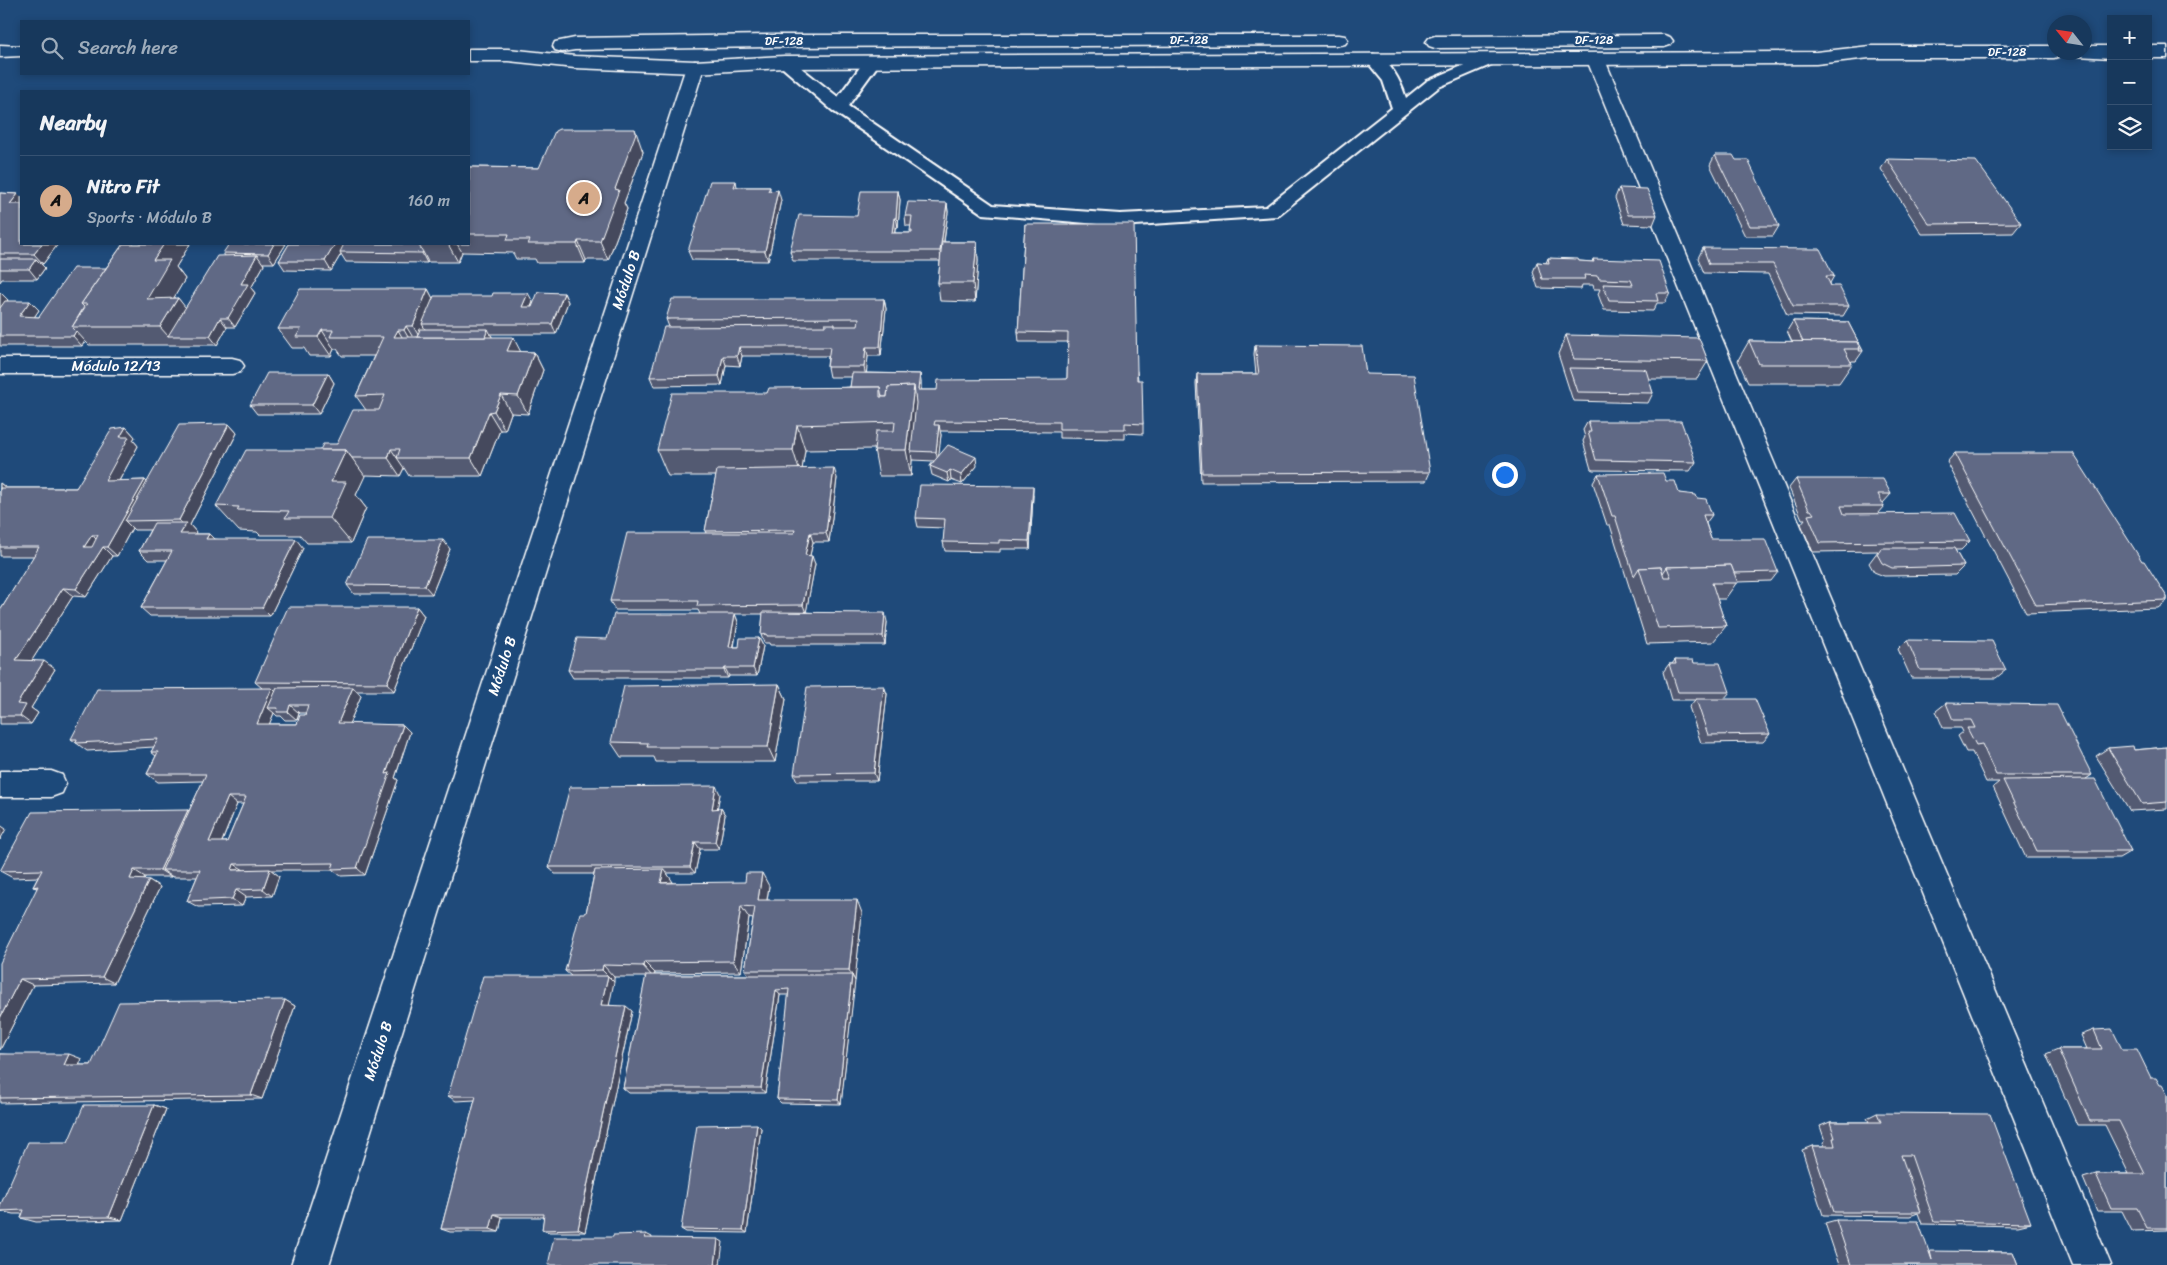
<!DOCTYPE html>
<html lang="en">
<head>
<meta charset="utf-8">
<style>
	body { margin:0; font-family:Sriracha,sans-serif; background:#244365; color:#f1f3f6 }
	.controls { position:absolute; right:15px; top:15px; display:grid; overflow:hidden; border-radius:0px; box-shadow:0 2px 8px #0003 }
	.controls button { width:45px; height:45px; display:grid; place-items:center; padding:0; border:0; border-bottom:1px solid #365272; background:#17385c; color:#f1f3f6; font:25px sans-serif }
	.compass { position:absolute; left:2047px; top:15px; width:45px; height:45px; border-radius:50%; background:#17385c; box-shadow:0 2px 8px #0003; rotate:300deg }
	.you { position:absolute; left:1504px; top:474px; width:18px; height:18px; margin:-12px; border:4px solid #fff; border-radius:50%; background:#1a73e8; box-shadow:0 0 0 8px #1a73e833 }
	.badge { display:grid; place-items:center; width:32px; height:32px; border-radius:50%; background:#d6ab8b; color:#111; font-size:16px; font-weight:700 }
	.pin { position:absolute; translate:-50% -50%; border:2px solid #fff; box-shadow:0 1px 5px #0006 }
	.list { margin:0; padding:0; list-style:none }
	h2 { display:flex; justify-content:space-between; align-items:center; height:65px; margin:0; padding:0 20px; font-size:21px }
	h2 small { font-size:16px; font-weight:400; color:#9eacbb }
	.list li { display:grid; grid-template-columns:32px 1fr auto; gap:15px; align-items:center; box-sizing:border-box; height:90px; padding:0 20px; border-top:1px solid #365272 }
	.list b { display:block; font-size:19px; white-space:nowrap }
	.list p { margin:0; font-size:16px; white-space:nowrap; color:#9eacbb }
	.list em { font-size:16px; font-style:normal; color:#9eacbb }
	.icon { flex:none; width:28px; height:28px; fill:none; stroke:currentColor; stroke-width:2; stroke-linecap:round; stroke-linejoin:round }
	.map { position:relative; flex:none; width:2167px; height:1265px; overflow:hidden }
	.search { position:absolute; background:#17385c; box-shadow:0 2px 8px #0003; left:20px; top:20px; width:450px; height:55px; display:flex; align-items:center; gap:12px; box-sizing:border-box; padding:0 18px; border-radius:0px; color:#9eacbb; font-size:19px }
	.panel { position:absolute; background:#17385c; box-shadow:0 2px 8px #0003; left:20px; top:90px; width:450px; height:155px; border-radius:0px }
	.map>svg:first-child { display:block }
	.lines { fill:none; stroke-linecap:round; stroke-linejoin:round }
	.lane-casing { stroke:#fff; stroke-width:4 }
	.street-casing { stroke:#fff; stroke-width:3 }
	.primary-casing { stroke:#fff; stroke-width:3 }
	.lane { fill:#1f4a7a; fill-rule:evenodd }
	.street { fill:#1f4a7a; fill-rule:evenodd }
	.primary { fill:#1f4a7a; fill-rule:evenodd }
	.wall { fill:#535a72; stroke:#fff; fill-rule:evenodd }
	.shaded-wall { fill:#444a5d; stroke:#fff }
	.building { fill:#616985; stroke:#fff; fill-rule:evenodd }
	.labels { text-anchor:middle; stroke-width:4.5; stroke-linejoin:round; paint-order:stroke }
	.far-street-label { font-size:12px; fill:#fff; stroke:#1f4a7a }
	.street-label { font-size:15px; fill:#fff; stroke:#1f4a7a }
</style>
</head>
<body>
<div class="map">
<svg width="2167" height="1265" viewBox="0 0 2167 1265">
	<rect width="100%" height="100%" fill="#1f4a7a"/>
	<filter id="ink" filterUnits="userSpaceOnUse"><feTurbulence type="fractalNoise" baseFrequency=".02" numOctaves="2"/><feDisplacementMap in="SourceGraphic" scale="10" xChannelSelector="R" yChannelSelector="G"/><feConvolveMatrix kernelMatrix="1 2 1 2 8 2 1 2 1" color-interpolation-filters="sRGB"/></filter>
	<g filter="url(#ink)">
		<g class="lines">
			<defs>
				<path id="lane" d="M 1373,54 C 1389,58 1401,82 1406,98 L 1427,81 L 1481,58 L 1493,58 L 1495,61 L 1493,64 L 1439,87 L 1277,216 L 1120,226 L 983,214 L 833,111 L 776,62 L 778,59 L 790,59 L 838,97 L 866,59 L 878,59 L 880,62 L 848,106 L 993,205 L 1120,214 L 1266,207 L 1392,108 L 1383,81 L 1365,59 L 1367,56 Z"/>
				<g id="street">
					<path d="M 1596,54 L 1603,56 L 1605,60 L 2111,1265 L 2073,1265 L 1587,60 L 1589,56 Z"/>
					<path d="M 695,61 L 702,63 L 704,67 L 329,1265 L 291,1265 L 686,67 L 688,63 Z"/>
					<path d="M 0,358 L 232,358 L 240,360 L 244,366 L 240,372 L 232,374 L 0,374 Z"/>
					<path d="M 0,771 L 51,771 L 62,775 L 66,784 L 62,793 L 51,797 L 0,797 Z"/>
				</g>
				<g id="primary">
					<path d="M 768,35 L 1339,35 L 1345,36 L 1348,40 L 1345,44 L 1339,45 L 768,47 L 575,50 L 562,52 L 555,50 L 553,46 L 555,42 L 575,38 Z"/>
					<path d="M 1664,35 L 1670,37 L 1673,41 L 1670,45 L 1664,47 L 1435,48 L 1429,46 L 1426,42 L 1429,38 L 1435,36 Z"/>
					<path d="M 0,45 L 21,46 L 21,56 L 0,57 Z"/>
					<path d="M 1870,46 L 2054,46 L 2054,52 L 2063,52 L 2061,56 L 2054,58 L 1870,58 L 1816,64 L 784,68 L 695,73 L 575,68 L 508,61 L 469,61 L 469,49 L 508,49 L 575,56 L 695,61 L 784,56 L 1816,52 Z"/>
					<path d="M 2084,46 L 2111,46 L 2111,58 L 2077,56 L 2075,52 L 2084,52 Z"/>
					<rect x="2148" y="46" width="19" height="12"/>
				</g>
			</defs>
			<!-- lane casing -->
			<use href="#lane" class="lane-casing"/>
			<!-- street casing -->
			<use href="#street" class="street-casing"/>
			<!-- primary casing -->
			<use href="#primary" class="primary-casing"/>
			<!-- lane -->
			<use href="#lane" class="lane"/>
			<!-- street -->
			<use href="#street" class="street"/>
			<!-- primary -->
			<use href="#primary" class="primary"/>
		</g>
		<!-- wall -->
		<g class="wall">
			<path d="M 642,148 L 643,152 L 624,203 L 627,209 L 608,260 L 586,260 L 585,263 L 537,263 L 535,259 L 516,259 L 513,253 L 462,252 L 458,262 L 428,262 L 427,263 L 346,262 L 341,254 L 331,271 L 285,270 L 279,261 L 289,244 L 469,244 L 469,167 L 539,168 Z"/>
			<path d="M 1715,155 L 1736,160 L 1779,226 L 1773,236 L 1745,236 L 1710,165 Z"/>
			<path d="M 1887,159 L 2021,223 L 2013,233 L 1922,234 L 1881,169 Z"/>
			<path d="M 736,181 L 737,187 L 770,187 L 770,190 L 781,200 L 768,261 L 692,260 L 688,251 Z"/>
			<path d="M 1619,188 L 1657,215 L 1653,225 L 1624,224 L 1615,198 Z"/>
			<path d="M 898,191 L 900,200 L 898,227 L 895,228 L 895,233 L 910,233 L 911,226 L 906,226 L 905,216 L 947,203 L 948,212 L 944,242 L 977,242 L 978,261 L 975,302 L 940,301 L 938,283 L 940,261 L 793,261 L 790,251 L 857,216 Z"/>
			<path d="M 0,193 L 18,194 L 21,197 L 21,244 L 58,244 L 43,264 L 41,264 L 45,268 L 37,279 L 2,279 L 0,282 Z"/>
			<path d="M 1025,224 L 1137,371 L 1143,424 L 1143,434 L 1125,433 L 1125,439 L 1059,438 L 1059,432 L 940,431 L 941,435 L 938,457 L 977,466 L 962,484 L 951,480 L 949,482 L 932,475 L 930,466 L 934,461 L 912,460 L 911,476 L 879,476 L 874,449 L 805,450 L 802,469 L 837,478 L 829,542 L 813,542 L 810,555 L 815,564 L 806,612 L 887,622 L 885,645 L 770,645 L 769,643 L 764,643 L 761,635 L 763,614 L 735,614 L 738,622 L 734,647 L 739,647 L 759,638 L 763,646 L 757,676 L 729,676 L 728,678 L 573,678 L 568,670 L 607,639 L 700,614 L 698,610 L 615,610 L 610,601 L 706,533 L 705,531 L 716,476 L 668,476 L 657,450 L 767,393 L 850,387 L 852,377 L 829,377 L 827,367 L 828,356 L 742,356 L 740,366 L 726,365 L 722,385 L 654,386 L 650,377 L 669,327 L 666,319 L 884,299 L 886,309 L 881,356 L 868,356 L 866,373 L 920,374 L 921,383 L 921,390 L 937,390 L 1067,379 L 1068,342 L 1019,342 L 1018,332 Z"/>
			<path d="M 123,244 L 190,244 L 176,267 L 185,279 L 173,299 L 178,298 L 185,308 L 225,256 L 223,253 L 286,244 L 274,263 L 263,263 L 264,265 L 251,288 L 255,293 L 235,327 L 227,327 L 217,345 L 89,345 L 85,341 L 82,346 L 0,346 L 0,292 L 8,300 L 7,301 L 39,310 L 34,317 L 39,317 L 106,268 Z"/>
			<path d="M 1703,248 L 1834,276 L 1830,283 L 1831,286 L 1849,306 L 1843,316 L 1787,315 L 1768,274 L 1704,273 L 1698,258 Z"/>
			<path d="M 1548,258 L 1579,261 L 1592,262 L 1593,259 L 1670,293 L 1665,303 L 1657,303 L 1653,311 L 1604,310 L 1598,294 L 1600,289 L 1594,289 L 1593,285 L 1582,285 L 1581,289 L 1538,288 L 1533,272 L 1537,262 L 1546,263 Z"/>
			<path d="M 428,289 L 433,299 L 533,302 L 531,307 L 532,307 L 564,293 L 568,302 L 556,334 L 490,334 L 492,337 L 520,352 L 534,352 L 543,370 L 528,414 L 511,413 L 505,430 L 500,430 L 482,476 L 409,476 L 404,468 L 400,476 L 365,475 L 356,495 L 366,508 L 351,543 L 307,543 L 300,535 L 260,535 L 257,532 L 239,531 L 216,506 L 320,450 L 337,444 L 366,410 L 356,396 L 374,356 L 342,356 L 337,349 L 334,349 L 331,356 L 309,356 L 304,348 L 292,348 L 278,329 Z"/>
			<path d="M 1793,321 L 1848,322 L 1863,351 L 1856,361 L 1852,361 L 1851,362 L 1852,364 L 1839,383 L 1748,383 L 1738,360 L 1749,341 L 1792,342 L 1787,331 Z"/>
			<path d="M 1566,335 L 1708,361 L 1697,379 L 1648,379 L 1653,393 L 1648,403 L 1573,401 L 1558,354 Z"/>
			<path d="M 1255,345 L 1366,374 L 1430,472 L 1426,481 L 1201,482 L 1196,383 L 1197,374 L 1256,374 L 1254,354 Z"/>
			<path d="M 328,373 L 334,383 L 319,414 L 257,414 L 250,405 Z"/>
			<path d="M 1588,421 L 1696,462 L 1690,471 L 1593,470 L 1591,469 L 1583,441 L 1585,437 L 1583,430 Z"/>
			<path d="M 229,424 L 237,433 L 190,525 L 196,532 L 194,534 L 209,534 L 214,539 L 303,548 L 270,616 L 150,616 L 141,608 L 167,560 L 148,560 L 139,551 L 150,530 L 134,530 L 132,528 L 117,556 L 112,556 L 86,597 L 73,596 L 32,660 L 55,669 L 31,708 L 38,713 L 31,724 L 0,724 L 0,611 L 34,556 L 0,556 L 0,483 L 6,488 L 76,488 L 126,427 L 135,437 L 133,440 L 138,446 L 119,481 L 145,480 L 147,482 Z"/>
			<path d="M 1955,453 L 2142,561 L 2167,597 L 2167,601 L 2158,608 L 2026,613 L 1947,462 Z"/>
			<path d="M 1598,474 L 1666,481 L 1679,493 L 1697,498 L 1712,515 L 1706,523 L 1711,539 L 1778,572 L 1771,581 L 1737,582 L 1725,599 L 1717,599 L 1726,626 L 1713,642 L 1647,644 L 1610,525 L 1607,525 L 1593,483 Z"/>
			<path d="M 1796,479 L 1891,494 L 1883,503 L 1884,506 L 1877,514 L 1970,541 L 1961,550 L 1955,550 L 1964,566 L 1955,575 L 1884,576 L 1874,572 L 1869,563 L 1878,551 L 1813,552 L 1801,524 L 1805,519 L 1802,519 L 1789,488 Z"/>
			<path d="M 1033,495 L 1030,549 L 1000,549 L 1000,552 L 945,551 L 943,542 L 945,528 L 918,527 L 916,518 Z"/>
			<path d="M 450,549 L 432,594 L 354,594 L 347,585 Z"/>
			<path d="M 417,607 L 424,616 L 394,691 L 356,691 L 361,696 L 349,724 L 403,725 L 410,732 L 395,778 L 398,780 L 365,875 L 341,876 L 333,870 L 271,870 L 279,876 L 272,896 L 246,897 L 242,906 L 198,907 L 187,901 L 197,877 L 173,877 L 171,876 L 171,877 L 145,877 L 144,880 L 149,880 L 160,887 L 114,983 L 33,985 L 0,1050 L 37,888 L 33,887 L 38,877 L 13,878 L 0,871 L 188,810 L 189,811 L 203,781 L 158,782 L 147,774 L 156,756 L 151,752 L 154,747 L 87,751 L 71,739 L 262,688 L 255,682 ZM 274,713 L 277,716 L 281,716 L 285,720 L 297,720 L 299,713 L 306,713 L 305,715 L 297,724 L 269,724 ZM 237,804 L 243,804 L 227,842 L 222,842 Z"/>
			<path d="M 1907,640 L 2006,670 L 1996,678 L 1911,678 L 1898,649 Z"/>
			<path d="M 1675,660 L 1694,663 L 1730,692 L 1724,699 L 1770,734 L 1763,742 L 1701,743 L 1689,707 L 1695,700 L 1671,700 L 1663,672 L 1669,664 L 1672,664 Z"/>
			<path d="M 779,684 L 786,699 L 775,762 L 656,762 L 654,757 L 621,757 L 611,742 Z"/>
			<path d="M 884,686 L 887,694 L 877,781 L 797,781 L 794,774 Z"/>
			<path d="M 1946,703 L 2092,775 L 2086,779 L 2131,851 L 2119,858 L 2026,858 L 1993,787 L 1999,782 L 1986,782 L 1972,752 L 1966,752 L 1958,736 L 1963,732 L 1961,728 L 1943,728 L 1936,711 Z"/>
			<path d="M 2167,747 L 2167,809 L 2130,811 L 2096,756 L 2108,748 L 2134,750 Z"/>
			<path d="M 720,794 L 717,808 L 721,808 L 725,815 L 719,849 L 700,849 L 695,873 L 667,873 L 673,883 L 769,886 L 767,900 L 862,913 L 841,1104 L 781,1103 L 777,1099 L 789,995 L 780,995 L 765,1093 L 629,1093 L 623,1088 L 646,977 L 614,977 L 609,1005 L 632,1011 L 585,1232 L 549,1232 L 542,1230 L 544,1217 L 502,1217 L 499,1232 L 450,1232 L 441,1229 L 475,1100 L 456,1101 L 448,1096 L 571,976 L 565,971 L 586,913 L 594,874 L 555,874 L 549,867 ZM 749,918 L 753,919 L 745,970 L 749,975 L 654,975 L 655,973 L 741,972 Z"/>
			<path d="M 285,1000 L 295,1006 L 262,1099 L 0,1103 L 0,1054 L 82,1059 L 79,1065 L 91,1065 Z"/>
			<path d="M 2094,1030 L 2122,1049 L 2167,1094 L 2167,1230 L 2132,1231 L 2122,1211 L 2097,1211 L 2083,1178 L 2096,1174 L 2129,1174 L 2105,1125 L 2077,1125 L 2046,1054 L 2058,1049 L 2087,1049 L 2081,1035 Z"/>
			<path d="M 154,1105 L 166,1109 L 122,1220 L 36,1222 L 21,1218 L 23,1214 L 13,1214 L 0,1211 L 0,1206 L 68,1142 Z"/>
			<path d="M 1877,1113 L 2031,1223 L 2018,1226 L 1922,1224 L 1918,1213 L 1910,1216 L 1823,1215 L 1802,1150 L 1812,1146 L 1824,1146 L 1823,1142 L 1825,1141 L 1820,1126 L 1830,1122 L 1869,1122 L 1867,1118 Z"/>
			<path d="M 761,1128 L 747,1233 L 686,1232 L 681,1229 Z"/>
			<path d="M 1836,1220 L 1929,1252 L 2013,1252 L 2018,1265 L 1839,1265 L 1825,1223 Z"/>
		</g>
		<!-- shaded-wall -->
		<g class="shaded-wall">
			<path d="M 635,129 L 643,152 L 624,203 L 627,209 L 608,260 L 600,241 L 615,189 Z"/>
			<path d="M 778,190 L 781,200 L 768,261 L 765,251 Z"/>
			<path d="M 898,191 L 900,200 L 898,227 L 896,218 Z"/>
			<path d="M 18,194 L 21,197 L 21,210 L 10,204 Z"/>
			<path d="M 947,203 L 948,212 L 941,261 L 940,251 Z"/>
			<path d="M 894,218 L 895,228 L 893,243 L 892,233 Z"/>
			<path d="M 578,241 L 586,260 L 585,263 L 577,244 Z"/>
			<path d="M 977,242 L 978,261 L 975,302 L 973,283 Z"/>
			<path d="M 42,244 L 58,244 L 43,264 L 34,254 Z"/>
			<path d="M 164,244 L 190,244 L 176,267 L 185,279 L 162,318 L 147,299 L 153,260 Z"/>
			<path d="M 274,244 L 286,244 L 274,263 L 268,254 Z"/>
			<path d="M 335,244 L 347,244 L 340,252 L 341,254 L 331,271 L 325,261 Z"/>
			<path d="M 448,244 L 457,244 L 462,252 L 458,262 Z"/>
			<path d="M 423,252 L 428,262 L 427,263 L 422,253 Z"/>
			<path d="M 257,255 L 264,265 L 251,288 L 255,293 L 235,327 L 228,318 L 241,284 Z"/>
			<path d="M 36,259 L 45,268 L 37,279 L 29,269 Z"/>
			<path d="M 428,289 L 438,308 L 422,324 L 428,334 L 424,345 L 413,326 Z"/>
			<path d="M 0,292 L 8,300 L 0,310 Z"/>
			<path d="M 528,293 L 533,302 L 527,316 L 522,307 Z"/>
			<path d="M 564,293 L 568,302 L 556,334 L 552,324 Z"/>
			<path d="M 178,298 L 193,317 L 168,336 L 160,327 Z"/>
			<path d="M 884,299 L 886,309 L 881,356 L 880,347 Z"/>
			<path d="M 30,301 L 39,310 L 28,326 L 19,316 Z"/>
			<path d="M 220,318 L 227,327 L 217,345 L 210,336 Z"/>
			<path d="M 406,326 L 417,344 L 415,349 L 404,330 Z"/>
			<path d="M 488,329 L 493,339 L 481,347 Z"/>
			<path d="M 322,330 L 334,349 L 331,356 L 318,337 Z"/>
			<path d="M 398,330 L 409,349 L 394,337 Z"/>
			<path d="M 76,331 L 85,341 L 82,346 L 73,336 Z"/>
			<path d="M 513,337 L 523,356 L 507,351 Z"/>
			<path d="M 739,347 L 742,356 L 740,366 L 737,356 Z"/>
			<path d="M 866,347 L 868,356 L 866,377 L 864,367 Z"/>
			<path d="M 534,352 L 543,370 L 528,414 L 518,396 Z"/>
			<path d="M 723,356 L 726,365 L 722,385 L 719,376 Z"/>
			<path d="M 328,373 L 334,383 L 319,414 L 312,405 Z"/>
			<path d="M 920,374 L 921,383 L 920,399 L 918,390 Z"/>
			<path d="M 914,386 L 918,413 L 911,451 L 912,460 L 911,476 L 906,450 Z"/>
			<path d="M 501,395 L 511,413 L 505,430 L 494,411 Z"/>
			<path d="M 489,412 L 500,430 L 482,476 L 471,458 Z"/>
			<path d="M 229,424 L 237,433 L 190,525 L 196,532 L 189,543 L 180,534 L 185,527 L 179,520 Z"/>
			<path d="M 797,425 L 805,450 L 801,476 L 793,450 Z"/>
			<path d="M 939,425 L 941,435 L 938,461 L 936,452 Z"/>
			<path d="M 126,427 L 135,437 L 133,440 L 138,446 L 114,490 L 105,481 L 120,437 Z"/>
			<path d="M 391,449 L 404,468 L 400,476 L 388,458 Z"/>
			<path d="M 346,450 L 365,476 L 356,495 L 366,508 L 351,543 L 330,518 L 331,482 Z"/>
			<path d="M 976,457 L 977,466 L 962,484 L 961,475 Z"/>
			<path d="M 834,468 L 837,478 L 829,542 L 826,533 Z"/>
			<path d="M 950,470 L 951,480 L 949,482 L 947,473 Z"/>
			<path d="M 145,480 L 154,489 L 125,521 L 132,528 L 117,556 L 107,547 Z"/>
			<path d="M 0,483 L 7,489 L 0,495 Z"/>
			<path d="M 1033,486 L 1033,495 L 1030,549 L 1029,541 Z"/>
			<path d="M 810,533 L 813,542 L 808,564 L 805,555 Z"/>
			<path d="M 209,534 L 218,543 L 206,539 Z"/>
			<path d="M 92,535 L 101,544 L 94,556 L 84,547 Z"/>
			<path d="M 296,539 L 303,548 L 270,616 L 262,608 Z"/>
			<path d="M 443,540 L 450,549 L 432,594 L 425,586 Z"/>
			<path d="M 103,547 L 112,556 L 86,597 L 76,589 Z"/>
			<path d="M 812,556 L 815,564 L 806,613 L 803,605 Z"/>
			<path d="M 63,588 L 73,596 L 27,668 L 16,660 Z"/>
			<path d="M 417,607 L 424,616 L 394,691 L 387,683 Z"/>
			<path d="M 885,613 L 887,622 L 885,645 L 883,636 Z"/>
			<path d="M 735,614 L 738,622 L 732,655 L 729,647 Z"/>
			<path d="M 759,638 L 763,646 L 757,676 L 753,668 Z"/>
			<path d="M 44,661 L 55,669 L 31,708 L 38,713 L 31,724 L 20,716 L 17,704 Z"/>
			<path d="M 725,668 L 729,676 L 728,678 L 724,670 Z"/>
			<path d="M 779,684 L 786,699 L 775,762 L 768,747 Z"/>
			<path d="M 884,686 L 887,694 L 877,781 L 874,773 Z"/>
			<path d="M 353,687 L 361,696 L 346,731 L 338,723 Z"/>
			<path d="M 272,688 L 280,696 L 268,708 L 274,713 L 266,732 L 257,724 Z"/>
			<path d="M 290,705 L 299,713 L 297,720 L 288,712 Z"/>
			<path d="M 403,725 L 410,732 L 395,778 L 398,780 L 365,875 L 357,868 L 386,774 Z"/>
			<path d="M 716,786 L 720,794 L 716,816 L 712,809 Z"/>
			<path d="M 228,797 L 237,804 L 219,849 L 209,842 Z"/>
			<path d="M 721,808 L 725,815 L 719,849 L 715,842 Z"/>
			<path d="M 188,810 L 198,817 L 162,870 L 171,876 L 171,877 L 160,870 Z"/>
			<path d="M 0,825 L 6,829 L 0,840 Z"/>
			<path d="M 695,842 L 700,849 L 695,873 L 690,867 Z"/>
			<path d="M 234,864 L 244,870 L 232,870 Z"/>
			<path d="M 270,869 L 279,876 L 272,896 L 263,889 Z"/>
			<path d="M 664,869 L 673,882 L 661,883 Z"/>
			<path d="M 134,870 L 145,877 L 141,886 L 130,879 Z"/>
			<path d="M 762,873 L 769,886 L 765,913 L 758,900 Z"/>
			<path d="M 149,880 L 160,887 L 114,983 L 102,977 Z"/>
			<path d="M 236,890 L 246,897 L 242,906 L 232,899 Z"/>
			<path d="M 857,900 L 862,913 L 855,981 L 849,970 Z"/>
			<path d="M 741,906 L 749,918 L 741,972 L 733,961 Z"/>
			<path d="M 644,962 L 655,973 L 653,977 L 643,966 Z"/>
			<path d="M 603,965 L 614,977 L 614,982 L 602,970 Z"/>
			<path d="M 852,975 L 855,981 L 841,1104 L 838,1100 Z"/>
			<path d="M 608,976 L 614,982 L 608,1011 L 601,1005 Z"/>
			<path d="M 20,979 L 33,985 L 0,1050 L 0,1018 Z"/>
			<path d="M 776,990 L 780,995 L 765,1093 L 761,1088 Z"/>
			<path d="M 285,1000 L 295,1006 L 262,1099 L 251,1095 Z"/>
			<path d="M 626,1006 L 632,1011 L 585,1232 L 578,1229 Z"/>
			<path d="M 69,1054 L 82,1059 L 77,1070 L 64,1065 Z"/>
			<path d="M 154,1105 L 166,1109 L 122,1220 L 109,1217 Z"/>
			<path d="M 757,1124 L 761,1128 L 747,1233 L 743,1230 Z"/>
			<path d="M 494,1214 L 502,1217 L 499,1232 L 490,1229 Z"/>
			<path d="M 646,1234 L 652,1237 L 651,1241 L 645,1238 Z"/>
			<path d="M 718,1239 L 723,1242 L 720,1265 L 715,1265 Z"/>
		</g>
		<!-- building -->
		<g class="building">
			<path d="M 559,129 L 635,129 L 636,133 L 615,189 L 619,190 L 600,241 L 578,241 L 577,244 L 528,244 L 530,240 L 507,240 L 509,234 L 469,234 L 469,167 L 539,168 L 555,131 Z"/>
			<path d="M 1715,155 L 1733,155 L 1736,160 L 1748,160 L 1779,226 L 1750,226 Z"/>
			<path d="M 1887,159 L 1976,161 L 2021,223 L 1929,224 Z"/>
			<path d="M 710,181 L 736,181 L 734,187 L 770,187 L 768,191 L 778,190 L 765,251 L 688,251 Z"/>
			<path d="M 1619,188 L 1647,189 L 1657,215 L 1628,215 Z"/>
			<path d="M 861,191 L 898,191 L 896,218 L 894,218 L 892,233 L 912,233 L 912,231 L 910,231 L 912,216 L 905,216 L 908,202 L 947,203 L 940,251 L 790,251 L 799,215 L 857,216 Z"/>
			<path d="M 0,193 L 18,194 L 10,204 L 21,204 L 21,244 L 42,244 L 34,254 L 0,254 Z"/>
			<path d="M 1025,224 L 1134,224 L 1137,371 L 1137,380 L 1142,380 L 1143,424 L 1125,423 L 1125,429 L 1059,429 L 1059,422 L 935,421 L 934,425 L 939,425 L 936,452 L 911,451 L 916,403 L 914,386 L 888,387 L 887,397 L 882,397 L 880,387 L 850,387 L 852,373 L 920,374 L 918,390 L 937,390 L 938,380 L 1067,379 L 1068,333 L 1018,332 Z"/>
			<path d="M 942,242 L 977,242 L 973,283 L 938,283 Z"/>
			<path d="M 123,244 L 164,244 L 153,260 L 170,260 L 147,299 L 178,298 L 160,327 L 72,327 L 87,304 L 81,304 Z"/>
			<path d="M 229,244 L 274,244 L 268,254 L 223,253 Z"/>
			<path d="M 289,244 L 335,244 L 325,261 L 279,261 Z"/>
			<path d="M 344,244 L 418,244 L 423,252 L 422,253 L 340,252 Z"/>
			<path d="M 1703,248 L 1820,249 L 1834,276 L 1826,276 L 1831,286 L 1839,286 L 1849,306 L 1793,306 L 1773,264 L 1709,264 Z"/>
			<path d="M 257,255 L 241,284 L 248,284 L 228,318 L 220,318 L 210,336 L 168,336 L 217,256 Z"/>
			<path d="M 1548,258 L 1578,259 L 1579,261 L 1594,262 L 1593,259 L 1659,261 L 1670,293 L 1656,293 L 1658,301 L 1609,300 L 1603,284 L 1633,285 L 1631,280 L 1599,279 L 1598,276 L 1584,275 L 1585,279 L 1542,279 L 1537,262 L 1549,263 Z"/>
			<path d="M 0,259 L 36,259 L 29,269 L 0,269 Z"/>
			<path d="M 73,268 L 106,268 L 81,304 L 84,307 L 72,327 L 76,331 L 73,336 L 0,336 L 0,308 L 5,301 L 30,301 L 19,316 L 39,317 Z"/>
			<path d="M 300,289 L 428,289 L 413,326 L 406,326 L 404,330 L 398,330 L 394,337 L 513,337 L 507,351 L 534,352 L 518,396 L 501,395 L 494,411 L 489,412 L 471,458 L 397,458 L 400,449 L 391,449 L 388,458 L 352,458 L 346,450 L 320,450 L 323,444 L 337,444 L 353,410 L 379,410 L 385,395 L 356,396 L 383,337 L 330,337 L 333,330 L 322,330 L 318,337 L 296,337 L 301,329 L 278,329 Z"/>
			<path d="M 538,292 L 564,293 L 552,324 L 422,324 L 434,296 L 492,296 L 493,293 L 528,293 L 522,307 L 532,307 Z"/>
			<path d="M 672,299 L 884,299 L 880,347 L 866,347 L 864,367 L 827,367 L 830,347 L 739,347 L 737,356 L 723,356 L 719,376 L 650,377 L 664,327 L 825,326 L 825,324 L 835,324 L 835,326 L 858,326 L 859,318 L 666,319 Z"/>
			<path d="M 1793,321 L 1848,322 L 1863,351 L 1859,351 L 1860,349 L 1857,342 L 1803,342 Z"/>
			<path d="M 420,329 L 488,329 L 485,337 L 417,337 Z"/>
			<path d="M 1566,335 L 1699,338 L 1708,361 L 1574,359 Z"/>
			<path d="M 1749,341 L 1857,342 L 1860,349 L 1844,349 L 1852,364 L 1759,364 Z"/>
			<path d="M 1255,345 L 1362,346 L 1366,374 L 1414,375 L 1430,472 L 1202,473 L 1197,374 L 1259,374 Z"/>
			<path d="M 1569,368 L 1643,369 L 1646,370 L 1653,393 L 1577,392 Z"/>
			<path d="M 267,373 L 328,373 L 312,405 L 250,405 Z"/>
			<path d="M 914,386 L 906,450 L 874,450 L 876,431 L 894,431 L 895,422 L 797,425 L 793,450 L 657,450 L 672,393 L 767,393 L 769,388 L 880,387 L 880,397 L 887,397 L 888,387 Z"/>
			<path d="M 1588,421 L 1681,421 L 1696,462 L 1598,460 L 1596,460 L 1588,432 L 1591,432 Z"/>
			<path d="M 229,424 L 179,520 L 125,521 L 179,425 Z"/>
			<path d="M 126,427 L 120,437 L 129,437 L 105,481 L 145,480 L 107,547 L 103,547 L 76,589 L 63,588 L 16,660 L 44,661 L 17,704 L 26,705 L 20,716 L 0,716 L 0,611 L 39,547 L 0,547 L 0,488 L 76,488 L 112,429 ZM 92,535 L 98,535 L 92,547 L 84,547 Z"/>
			<path d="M 948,445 L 976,457 L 961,475 L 950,470 L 947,473 L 930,466 Z"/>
			<path d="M 246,450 L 346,450 L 331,482 L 346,482 L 330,518 L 285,518 L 289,511 L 237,510 L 239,507 L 216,506 Z"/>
			<path d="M 1955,453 L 2073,453 L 2142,561 L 2144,561 L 2167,597 L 2167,600 L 2036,605 Z"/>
			<path d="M 834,468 L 826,533 L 810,533 L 805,555 L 812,556 L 803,605 L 697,606 L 698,601 L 610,601 L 627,533 L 794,533 L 795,530 L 705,531 L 717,470 Z"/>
			<path d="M 1663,473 L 1666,481 L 1675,481 L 1679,493 L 1696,495 L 1697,498 L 1706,499 L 1712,515 L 1703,515 L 1711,539 L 1765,539 L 1778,572 L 1734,573 L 1731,565 L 1667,567 L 1663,573 L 1661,567 L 1639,568 L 1634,576 L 1615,516 L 1612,516 L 1598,474 Z"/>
			<path d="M 1796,479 L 1883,479 L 1891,494 L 1878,494 L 1884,506 L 1841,506 L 1844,514 L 1955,513 L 1970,541 L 1820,543 L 1808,515 L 1814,514 L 1811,510 L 1809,510 Z"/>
			<path d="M 920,485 L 1033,486 L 1029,541 L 999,540 L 999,543 L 943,542 L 945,519 L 916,518 Z"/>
			<path d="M 154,523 L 187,523 L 180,534 L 209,534 L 206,539 L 296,539 L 262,608 L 141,608 L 172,551 L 139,551 Z"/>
			<path d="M 367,540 L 443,540 L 425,586 L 347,585 Z"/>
			<path d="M 1881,548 L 1954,548 L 1964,566 L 1892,568 L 1882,563 L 1877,554 Z"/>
			<path d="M 1731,565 L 1738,583 L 1712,583 L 1726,626 L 1658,628 L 1639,568 L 1661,567 L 1664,577 L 1671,577 L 1667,567 Z"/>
			<path d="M 288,607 L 417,607 L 387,683 L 255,682 Z"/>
			<path d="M 763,612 L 885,613 L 883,636 L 767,636 L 767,634 L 761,635 Z"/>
			<path d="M 614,614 L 735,614 L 729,647 L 739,647 L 740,638 L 759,638 L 753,668 L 725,668 L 724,670 L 568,670 L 577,638 L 607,639 Z"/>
			<path d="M 1907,640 L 1992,641 L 2006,670 L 1920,670 Z"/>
			<path d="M 1675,660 L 1693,660 L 1694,663 L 1720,663 L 1730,692 L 1678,692 L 1669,664 L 1676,664 Z"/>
			<path d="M 779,684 L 768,747 L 647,747 L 648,743 L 611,742 L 624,686 Z"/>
			<path d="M 884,686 L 874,773 L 794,774 L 807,687 Z"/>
			<path d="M 353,687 L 338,723 L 403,725 L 386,774 L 390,773 L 357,868 L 332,869 L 334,863 L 234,864 L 232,870 L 270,869 L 263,889 L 236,890 L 232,899 L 187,901 L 200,870 L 162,870 L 206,774 L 147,774 L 158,752 L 151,752 L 158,739 L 76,743 L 77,739 L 71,739 L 97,689 L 272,688 L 257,724 L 297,724 L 300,715 L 305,715 L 308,705 L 290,705 L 288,712 L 277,712 L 278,708 L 268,708 L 277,688 ZM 228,797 L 246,797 L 227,842 L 209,842 Z"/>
			<path d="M 1696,699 L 1755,699 L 1770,734 L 1708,735 Z"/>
			<path d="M 1946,703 L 2057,705 L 2092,775 L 1996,775 L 1982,744 L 1976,745 L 1967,728 L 1975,728 L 1971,720 L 1953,720 Z"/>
			<path d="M 2133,746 L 2134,750 L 2167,747 L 2167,802 L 2142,804 L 2108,748 Z"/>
			<path d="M 2095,779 L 2131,851 L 2037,851 L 2003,780 Z"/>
			<path d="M 716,786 L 712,809 L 721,808 L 715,842 L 695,842 L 690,867 L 549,867 L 570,787 Z"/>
			<path d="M 188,810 L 160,870 L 134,870 L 130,879 L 149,880 L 102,977 L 20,979 L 0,1018 L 0,963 L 38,886 L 33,887 L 42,870 L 0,871 L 32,812 Z"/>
			<path d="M 664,869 L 661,883 L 745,882 L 746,873 L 762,873 L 758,900 L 857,900 L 849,970 L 745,970 L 755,907 L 741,906 L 733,961 L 644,962 L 643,966 L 603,965 L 602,970 L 565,971 L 580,913 L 586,913 L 595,870 Z"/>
			<path d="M 646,975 L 852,975 L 838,1100 L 777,1099 L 789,989 L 776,990 L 761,1088 L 623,1088 Z"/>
			<path d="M 483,976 L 608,976 L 601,1005 L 626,1006 L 578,1229 L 542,1230 L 544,1214 L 494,1214 L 490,1229 L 441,1229 L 476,1096 L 448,1096 Z"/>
			<path d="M 285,1000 L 251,1095 L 0,1098 L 0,1054 L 69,1054 L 64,1065 L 91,1065 L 119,1002 Z"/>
			<path d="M 2112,1029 L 2122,1049 L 2137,1049 L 2151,1078 L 2156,1078 L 2160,1085 L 2162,1085 L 2167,1094 L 2167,1228 L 2147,1228 L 2137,1208 L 2111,1208 L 2096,1174 L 2145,1174 L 2119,1121 L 2090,1121 L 2058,1049 L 2102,1049 L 2094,1030 Z"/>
			<path d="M 84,1105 L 154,1105 L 109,1217 L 21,1218 L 24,1210 L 0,1211 L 0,1206 L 28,1142 L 68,1142 Z"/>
			<path d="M 1877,1113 L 1990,1114 L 2031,1223 L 1934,1221 L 1911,1155 L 1901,1155 L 1921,1212 L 1834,1212 L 1812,1146 L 1835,1146 L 1833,1138 L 1835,1138 L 1830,1122 L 1881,1122 Z"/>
			<path d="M 757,1124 L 743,1230 L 681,1229 L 697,1125 Z"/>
			<path d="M 1836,1220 L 1918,1221 L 1932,1260 L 1930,1251 L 2013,1252 L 2018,1265 L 1851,1265 Z"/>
			<path d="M 646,1234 L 645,1238 L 718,1239 L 715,1265 L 548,1265 L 554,1237 L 613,1237 L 613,1235 Z"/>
		</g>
	</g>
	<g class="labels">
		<!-- far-street labels -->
		<g class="far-street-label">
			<text x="1189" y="44">DF-128</text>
			<text x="1594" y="44">DF-128</text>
			<text x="784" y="45">DF-128</text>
			<text x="2007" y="56">DF-128</text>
		</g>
		<!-- street labels -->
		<g class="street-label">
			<text transform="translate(626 280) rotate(-72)" y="5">Módulo B</text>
			<text x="116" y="371">Módulo 12/13</text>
			<text transform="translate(502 666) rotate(-72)" y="5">Módulo B</text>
			<text transform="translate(378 1051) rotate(-72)" y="5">Módulo B</text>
		</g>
	</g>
</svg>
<div class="controls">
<button>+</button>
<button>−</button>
<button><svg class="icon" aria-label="layers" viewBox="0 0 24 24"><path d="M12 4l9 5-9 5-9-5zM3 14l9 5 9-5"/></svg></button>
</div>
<svg class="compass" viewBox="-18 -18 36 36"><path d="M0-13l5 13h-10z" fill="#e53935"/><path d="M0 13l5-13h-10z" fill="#9eacbb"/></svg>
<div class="you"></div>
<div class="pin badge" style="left:584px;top:198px">A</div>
<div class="search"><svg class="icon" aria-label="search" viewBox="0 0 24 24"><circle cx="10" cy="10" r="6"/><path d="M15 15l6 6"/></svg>Search here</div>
<section class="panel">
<h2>Nearby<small></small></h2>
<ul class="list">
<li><span class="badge">A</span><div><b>Nitro Fit</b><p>Sports · Módulo B</p></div><em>160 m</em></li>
</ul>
</section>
</div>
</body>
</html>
